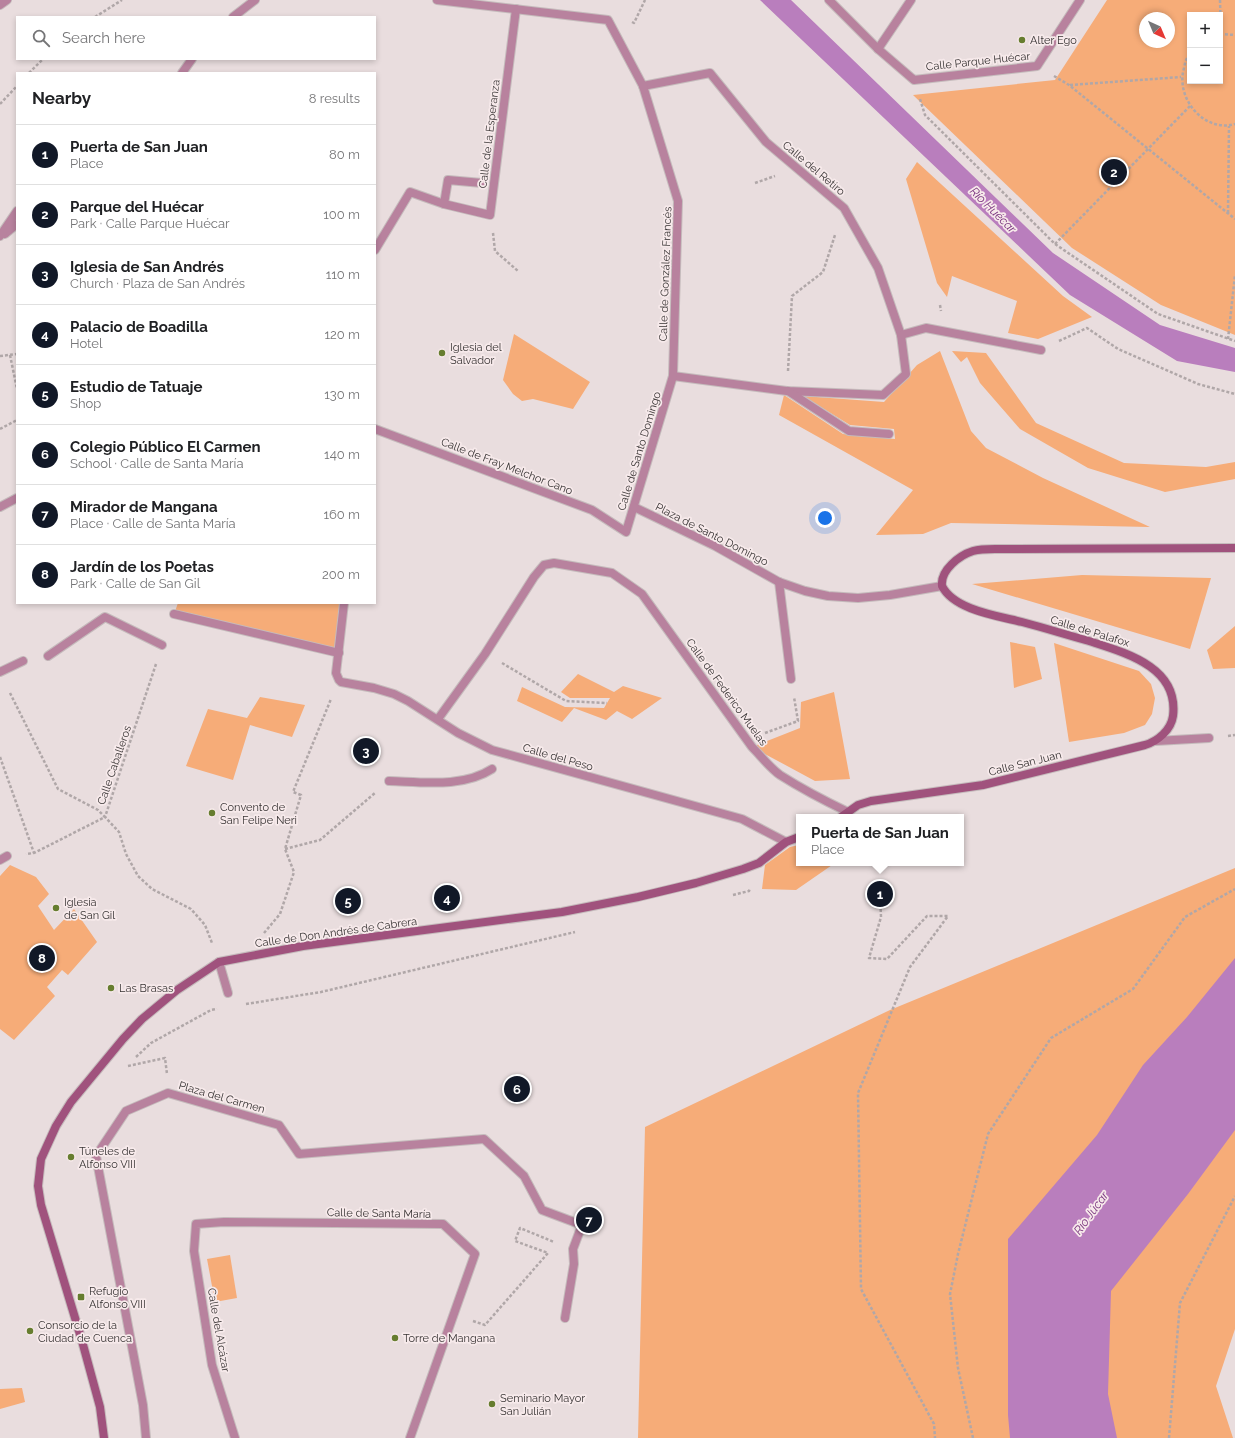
<!DOCTYPE html>
<html lang="en">
<head>
<meta charset="utf-8">
<style>
	body { margin:0; font-family:Raleway,sans-serif; background:#f2f2f2; color:#202124 }
	.controls { position:absolute; right:12px; top:12px; display:grid; overflow:hidden; border-radius:0px; box-shadow:0 2px 6px #0003 }
	.controls button { width:36px; height:36px; display:grid; place-items:center; padding:0; border:0; border-bottom:1px solid #e0e0e0; background:#fff; color:#202124; font:20px sans-serif }
	.compass { position:absolute; left:1139px; top:12px; width:36px; height:36px; border-radius:50%; background:#fff; box-shadow:0 2px 6px #0003; rotate:136deg }
	.you { position:absolute; left:825px; top:518px; width:14px; height:14px; margin:-10px; border:3px solid #fff; border-radius:50%; background:#1a73e8; box-shadow:0 0 0 6px #1a73e833 }
	.badge { display:grid; place-items:center; width:26px; height:26px; border-radius:50%; background:#111827; color:#fff; font-size:13px; font-weight:700 }
	.pin { position:absolute; translate:-50% -50%; border:2px solid #fff; box-shadow:0 1px 4px #0006 }
	.popup { position:absolute; left:796px; top:814px; width:168px; height:52px; box-sizing:border-box; display:grid; place-content:center; border-radius:0px; background:#fff; filter:drop-shadow(0 1px 3px #0005); font-size:13px; white-space:nowrap; color:#757577 }
	.popup b { font-size:15px; color:#202124 }
	.popup::after { content:''; position:absolute; left:50%; top:100%; margin-left:-8px; border:8px solid transparent; border-top-color:#fff }
	.list { margin:0; padding:0; list-style:none }
	h2 { display:flex; justify-content:space-between; align-items:center; height:52px; margin:0; padding:0 16px; font-size:17px }
	h2 small { font-size:13px; font-weight:400; color:#757577 }
	.list li { display:grid; grid-template-columns:26px 1fr auto; gap:12px; align-items:center; box-sizing:border-box; height:60px; padding:0 16px; border-top:1px solid #e0e0e0 }
	.list b { display:block; font-size:15px; white-space:nowrap }
	.list p { margin:0; font-size:13px; white-space:nowrap; color:#757577 }
	.list em { font-size:13px; font-style:normal; color:#757577 }
	.icon { flex:none; width:22px; height:22px; fill:none; stroke:currentColor; stroke-width:2; stroke-linecap:round; stroke-linejoin:round }
	.map { position:relative; flex:none; width:1235px; height:1438px; overflow:hidden }
	.search { position:absolute; background:#fff; box-shadow:0 2px 6px #0003; left:16px; top:16px; width:360px; height:44px; display:flex; align-items:center; gap:10px; box-sizing:border-box; padding:0 14px; border-radius:0px; color:#757577; font-size:15px }
	.panel { position:absolute; background:#fff; box-shadow:0 2px 6px #0003; left:16px; top:72px; width:360px; height:532px; border-radius:0px }
	.map>svg:first-child { display:block }
	.green { fill:#f6ac78; fill-rule:evenodd }
	.water { fill:#b97ebd }
	.lines { fill:none; stroke-linecap:round; stroke-linejoin:round }
	.lane-casing { stroke:#c5bbbc; stroke-width:10 }
	.street-casing { stroke:#c5bbbc; stroke-width:10 }
	.secondary-casing { stroke:#c5bbbc; stroke-width:10 }
	.path { stroke:#b0a7a8; stroke-width:2.5; stroke-dasharray:3 2; stroke-linecap:butt }
	.lane { stroke:#b8829e; stroke-width:8 }
	.street { stroke:#b8829e; stroke-width:8 }
	.secondary { stroke:#a0527d; stroke-width:8 }
	.poi-dot { fill:#667d2f; stroke:#f7eaeb; stroke-width:1.5 }
	.labels { text-anchor:middle; stroke-width:3.5; stroke-linejoin:round; paint-order:stroke }
	.poi-label { font-size:11px; fill:#373333; stroke:#f7eaeb; text-anchor:start }
	.street-label { font-size:11px; fill:#373333; stroke:#f7eaeb }
	.water-label { font-size:12px; font-style:italic; fill:#77307d; stroke:#f7eaeb }
</style>
</head>
<body>
<div class="map">
<svg width="1235" height="1438" viewBox="0 0 1235 1438">
	<rect width="100%" height="100%" fill="#e9ddde"/>
	<!-- green -->
	<g class="green">
		<path d="M 1107,0 L 1235,0 L 1235,335 L 1161,305 L 1072,248 L 913,95 L 1055,80 ZM 1190,15 L 1220,15 L 1220,81 L 1190,81 ZM 1145,18 L 1169,18 L 1169,42 L 1145,42 Z"/>
		<path d="M 917,162 L 1063,296 L 1092,317 L 1038,339 L 1008,333 L 1017,301 L 952,276 L 947,297 L 937,283 L 906,179 Z"/>
		<path d="M 514,334 L 590,382 L 573,409 L 533,399 L 522,401 L 513,394 L 503,380 Z"/>
		<path d="M 940,351 L 971,431 L 986,448 L 1043,478 L 1150,527 L 951,523 L 923,534 L 876,535 L 913,490 L 779,415 L 784,395 L 843,434 L 895,439 L 894,429 L 850,425 L 803,396 L 884,402 L 917,365 Z"/>
		<path d="M 952,351 L 986,353 L 1036,423 L 1124,463 L 1206,467 L 1235,462 L 1235,479 L 1165,492 L 1088,468 L 1020,429 L 980,383 L 967,357 L 961,362 Z"/>
		<path d="M 1082,575 L 1211,578 L 1190,649 L 972,584 Z"/>
		<path d="M 178,603 L 344,603 L 339,653 L 174,614 Z"/>
		<path d="M 1235,626 L 1235,668 L 1213,669 L 1207,650 Z"/>
		<path d="M 1010,642 L 1035,647 L 1042,679 L 1014,688 Z"/>
		<path d="M 1054,643 L 1139,671 L 1151,684 L 1155,698 L 1152,714 L 1145,725 L 1124,733 L 1069,742 Z"/>
		<path d="M 578,674 L 614,692 L 623,686 L 662,698 L 632,719 L 617,711 L 606,720 L 574,708 L 562,722 L 517,701 L 522,687 L 565,707 L 604,708 L 610,698 L 570,698 L 561,692 Z"/>
		<path d="M 834,692 L 850,779 L 815,781 L 752,747 L 800,728 L 801,702 Z"/>
		<path d="M 260,697 L 305,705 L 292,737 L 250,725 L 233,780 L 186,766 L 208,709 L 247,718 Z"/>
		<path d="M 799,845 L 799,863 L 835,863 L 796,890 L 762,889 L 765,865 L 790,847 Z"/>
		<path d="M 10,865 L 36,877 L 49,894 L 38,906 L 54,930 L 74,909 L 97,942 L 68,975 L 62,970 L 47,987 L 55,996 L 14,1040 L 0,1029 L 0,876 Z"/>
		<path d="M 1235,868 L 1235,1329 L 1216,1386 L 1233,1438 L 638,1438 L 645,1127 L 890,1010 Z"/>
		<path d="M 230,1255 L 237,1298 L 215,1302 L 207,1259 Z"/>
		<path d="M 22,1388 L 25,1402 L 0,1409 L 0,1389 Z"/>
	</g>
	<!-- water -->
	<g class="water">
		<path d="M 760,0 L 791,0 L 1053,253 L 1160,325 L 1235,348 L 1235,372 L 1177,361 L 1070,295 Z"/>
		<path d="M 1235,958 L 1235,1130 L 1188,1194 L 1111,1291 L 1108,1394 L 1117,1438 L 1010,1438 L 1008,1415 L 1008,1239 L 1097,1135 L 1143,1065 L 1187,1017 Z"/>
	</g>
	<g class="lines">
		<defs>
			<path id="lane" d="M 219,962 L 228,993"/>
			<g id="street">
				<path d="M 829,0 L 878,49 L 914,80 L 1037,66 L 1080,0"/>
				<path d="M 0,5 L 7,0"/>
				<path d="M 233,17 L 255,0"/>
				<path d="M 878,49 L 911,0"/>
				<path d="M 182,73 L 192,59"/>
				<path d="M 643,86 L 710,73 L 766,142 L 844,208 L 878,268 L 901,335 L 906,374 L 883,395 L 787,391 L 673,376"/>
				<path d="M 444,204 L 448,180 L 482,183"/>
				<path d="M 5,234 L 17,224"/>
				<path d="M 0,236 L 17,211"/>
				<path d="M 375,250 L 410,192 L 444,204 L 490,215 L 516,9"/>
				<path d="M 901,335 L 926,328 L 1041,350"/>
				<path d="M 788,391 L 849,431 L 889,434"/>
				<path d="M 375,429 L 592,510 L 626,532 L 673,376 L 678,201 L 643,86 L 608,20 L 437,0"/>
				<path d="M 0,507 L 17,498"/>
				<path d="M 634,507 L 715,546 L 779,582 L 805,591 L 828,596 L 858,598 L 890,595 L 942,586"/>
				<path d="M 779,582 L 791,679"/>
				<path d="M 344,603 L 336,673 L 339,680 L 341,682 L 374,688 L 394,694 L 408,701 L 458,733 L 492,750 L 742,819 L 786,842"/>
				<path d="M 174,614 L 339,653"/>
				<path d="M 48,656 L 105,617 L 162,645"/>
				<path d="M 0,672 L 23,661"/>
				<path d="M 438,719 L 485,654 L 534,577 L 544,565 L 554,563 L 612,573 L 642,594 L 752,747 C 761,756 769,767 780,775 C 802,789 825,801 848,812"/>
				<path d="M 1156,741 L 1209,738"/>
				<path d="M 389,781 C 422,782 463,788 492,769"/>
				<path d="M 0,860 L 7,856"/>
				<path d="M 146,1438 L 143,1405 L 96,1156 L 126,1111 L 168,1093 L 279,1125 L 299,1154 L 484,1139 L 524,1176 L 542,1210 L 582,1225 L 573,1249 L 574,1264 L 565,1318"/>
				<path d="M 235,1438 L 212,1365 L 194,1251 L 196,1224 L 224,1222 L 443,1224 L 475,1254 L 410,1438"/>
			</g>
			<g id="secondary">
				<path d="M 841,817 L 858,805 L 871,801 L 983,785 L 1145,745 C 1158,741 1171,730 1173,716 C 1179,667 1126,653 1089,641 C 1067,635 1045,628 1022,622 C 998,616 954,610 942,586 C 940,570 960,555 973,551 C 980,549 989,549 995,549 L 1235,548"/>
				<path d="M 104,1438 L 100,1407 L 82,1341 L 41,1205 L 38,1186 L 41,1159 L 56,1126 L 71,1102 L 123,1039 L 142,1019 L 177,990 L 219,962 L 303,946 L 562,912 L 638,897 L 696,883 L 743,869 L 759,863 L 786,842 L 799,837"/>
			</g>
		</defs>
		<!-- lane casing -->
		<use href="#lane" class="lane-casing"/>
		<!-- street casing -->
		<use href="#street" class="street-casing"/>
		<!-- secondary casing -->
		<use href="#secondary" class="secondary-casing"/>
		<!-- path -->
		<g class="path">
			<path d="M 1220,0 L 1221,34"/>
			<path d="M 95,17 L 122,0"/>
			<path d="M 632,22 L 634,23 L 645,0"/>
			<path d="M 1220,34 L 1235,35"/>
			<path d="M 1190,54 C 1186,58 1185,63 1184,68 C 1175,98 1204,133 1235,124"/>
			<path d="M 29,73 L 43,59"/>
			<path d="M 1054,76 L 1069,85 L 1235,219"/>
			<path d="M 1070,85 L 1181,77"/>
			<path d="M 920,99 L 925,115 L 1055,244 L 1158,314 L 1235,341"/>
			<path d="M 0,104 L 17,86"/>
			<path d="M 755,183 L 775,176"/>
			<path d="M 1228,213 L 1229,126"/>
			<path d="M 493,233 L 495,251 L 518,271"/>
			<path d="M 1055,244 L 1190,106"/>
			<path d="M 940,305 L 941,311"/>
			<path d="M 1228,339 L 1235,275"/>
			<path d="M 1059,341 L 1087,328 L 1118,349 L 1198,384 L 1235,394"/>
			<path d="M 10,355 L 17,389"/>
			<path d="M 0,356 L 17,354"/>
			<path d="M 788,371 L 792,296 L 823,272 L 835,235"/>
			<path d="M 0,429 L 17,420"/>
			<path d="M 502,663 L 566,701 L 607,703"/>
			<path d="M 156,664 L 105,817 L 119,832 L 126,854 L 138,876 L 152,889 L 191,909 L 205,925 L 212,943"/>
			<path d="M 10,693 L 58,789 L 98,810 L 105,817 L 34,853 L 26,854"/>
			<path d="M 765,733 L 798,721 L 794,697"/>
			<path d="M 1228,736 L 1235,735"/>
			<path d="M 0,757 L 34,853"/>
			<path d="M 285,849 L 320,840 L 375,793"/>
			<path d="M 880,894 L 881,917 L 869,958 L 887,959 L 927,916 L 948,916 L 910,967 L 858,1093 L 861,1289 L 934,1424 L 935,1438"/>
			<path d="M 733,895 L 749,891 L 750,888"/>
			<path d="M 264,933 L 280,914 L 294,872 L 285,849 L 301,795 L 293,792 L 331,699"/>
			<path d="M 246,1004 L 321,992 L 575,932"/>
			<path d="M 136,1057 L 151,1043 L 211,1010 L 217,1009"/>
			<path d="M 128,1066 L 165,1058 L 167,1074"/>
			<path d="M 473,1321 L 485,1325 L 548,1253 L 515,1241 L 520,1228 L 554,1242"/>
			<path d="M 973,1438 L 958,1368 L 950,1294 L 958,1254 L 988,1134 L 1051,1038 L 1133,989 L 1185,917 L 1235,889"/>
			<path d="M 1169,1438 L 1180,1303 L 1235,1196"/>
		</g>
		<!-- lane -->
		<use href="#lane" class="lane"/>
		<!-- street -->
		<use href="#street" class="street"/>
		<!-- secondary -->
		<use href="#secondary" class="secondary"/>
	</g>
	<!-- markers -->
	<g class="poi-dot">
		<circle cx="1022" cy="40" r="4"/>
		<circle cx="442" cy="353" r="4"/>
		<circle cx="212" cy="813" r="4"/>
		<circle cx="56" cy="908" r="4"/>
		<circle cx="111" cy="988" r="4"/>
		<circle cx="71" cy="1157" r="4"/>
		<rect x="77" y="1293" width="8" height="8" rx="2"/>
		<circle cx="30" cy="1331" r="4"/>
		<circle cx="395" cy="1338" r="4"/>
		<circle cx="492" cy="1404" r="4"/>
	</g>
	<g class="labels">
		<!-- poi labels -->
		<g class="poi-label">
			<text x="1030" y="44">Alter Ego</text>
			<text x="450" y="351">Iglesia del<tspan x="450" dy="13">Salvador</tspan></text>
			<text x="220" y="811">Convento de<tspan x="220" dy="13">San Felipe Neri</tspan></text>
			<text x="64" y="906">Iglesia<tspan x="64" dy="13">de San Gil</tspan></text>
			<text x="119" y="992">Las Brasas</text>
			<text x="79" y="1155">Túneles de<tspan x="79" dy="13">Alfonso VIII</tspan></text>
			<text x="89" y="1295">Refugio<tspan x="89" dy="13">Alfonso VIII</tspan></text>
			<text x="38" y="1329">Consorcio de la<tspan x="38" dy="13">Ciudad de Cuenca</tspan></text>
			<text x="403" y="1342">Torre de Mangana</text>
			<text x="500" y="1402">Seminario Mayor<tspan x="500" dy="13">San Julián</tspan></text>
		</g>
		<!-- street labels -->
		<g class="street-label">
			<text transform="translate(978 61) rotate(-6)" y="4">Calle Parque Huécar</text>
			<text transform="translate(489 134) rotate(-83)" y="4">Calle de la Esperanza</text>
			<text transform="translate(814 168) rotate(40)" y="4">Calle del Retiro</text>
			<text transform="translate(665 274) rotate(-88)" y="4">Calle de González Francés</text>
			<text transform="translate(639 451) rotate(-73)" y="4">Calle de Santo Domingo</text>
			<text transform="translate(507 466) rotate(21)" y="4">Calle de Fray Melchor Cano</text>
			<text transform="translate(712 534) rotate(27)" y="4">Plaza de Santo Domingo</text>
			<text transform="translate(1090 631) rotate(17)" y="4">Calle de Palafox</text>
			<text transform="translate(727 692) rotate(54)" y="4">Calle de Federico Muelas</text>
			<text transform="translate(558 757) rotate(16)" y="4">Calle del Peso</text>
			<text transform="translate(1025 763) rotate(-14)" y="4">Calle San Juan</text>
			<text transform="translate(114 765) rotate(-71)" y="4">Calle Caballeros</text>
			<text transform="translate(336 932) rotate(-8)" y="4">Calle de Don Andrés de Cabrera</text>
			<text transform="translate(222 1097) rotate(16)" y="4">Plaza del Carmen</text>
			<text transform="translate(379 1213) rotate(1)" y="4">Calle de Santa María</text>
			<text transform="translate(219 1330) rotate(80)" y="4">Calle del Alcázar</text>
		</g>
		<!-- water labels -->
		<g class="water-label">
			<text transform="translate(993 210) rotate(45)" y="4">Río Huécar</text>
			<text transform="translate(1091 1213) rotate(-54)" y="4">Río Júcar</text>
		</g>
	</g>
</svg>
<div class="controls">
<button>+</button>
<button>−</button>
</div>
<svg class="compass" viewBox="-18 -18 36 36"><path d="M0-13l5 13h-10z" fill="#e53935"/><path d="M0 13l5-13h-10z" fill="#757577"/></svg>
<div class="you"></div>
<div class="pin badge" style="left:880px;top:894px">1</div>
<div class="popup"><b>Puerta de San Juan</b>Place</div>
<div class="pin badge" style="left:1114px;top:172px">2</div>
<div class="pin badge" style="left:366px;top:751px">3</div>
<div class="pin badge" style="left:447px;top:898px">4</div>
<div class="pin badge" style="left:348px;top:901px">5</div>
<div class="pin badge" style="left:517px;top:1089px">6</div>
<div class="pin badge" style="left:589px;top:1220px">7</div>
<div class="pin badge" style="left:42px;top:958px">8</div>
<div class="search"><svg class="icon" aria-label="search" viewBox="0 0 24 24"><circle cx="10" cy="10" r="6"/><path d="M15 15l6 6"/></svg>Search here</div>
<section class="panel">
<h2>Nearby<small>8 results</small></h2>
<ul class="list">
<li><span class="badge">1</span><div><b>Puerta de San Juan</b><p>Place</p></div><em>80 m</em></li>
<li><span class="badge">2</span><div><b>Parque del Huécar</b><p>Park · Calle Parque Huécar</p></div><em>100 m</em></li>
<li><span class="badge">3</span><div><b>Iglesia de San Andrés</b><p>Church · Plaza de San Andrés</p></div><em>110 m</em></li>
<li><span class="badge">4</span><div><b>Palacio de Boadilla</b><p>Hotel</p></div><em>120 m</em></li>
<li><span class="badge">5</span><div><b>Estudio de Tatuaje</b><p>Shop</p></div><em>130 m</em></li>
<li><span class="badge">6</span><div><b>Colegio Público El Carmen</b><p>School · Calle de Santa María</p></div><em>140 m</em></li>
<li><span class="badge">7</span><div><b>Mirador de Mangana</b><p>Place · Calle de Santa María</p></div><em>160 m</em></li>
<li><span class="badge">8</span><div><b>Jardín de los Poetas</b><p>Park · Calle de San Gil</p></div><em>200 m</em></li>
</ul>
</section>
</div>
</body>
</html>
